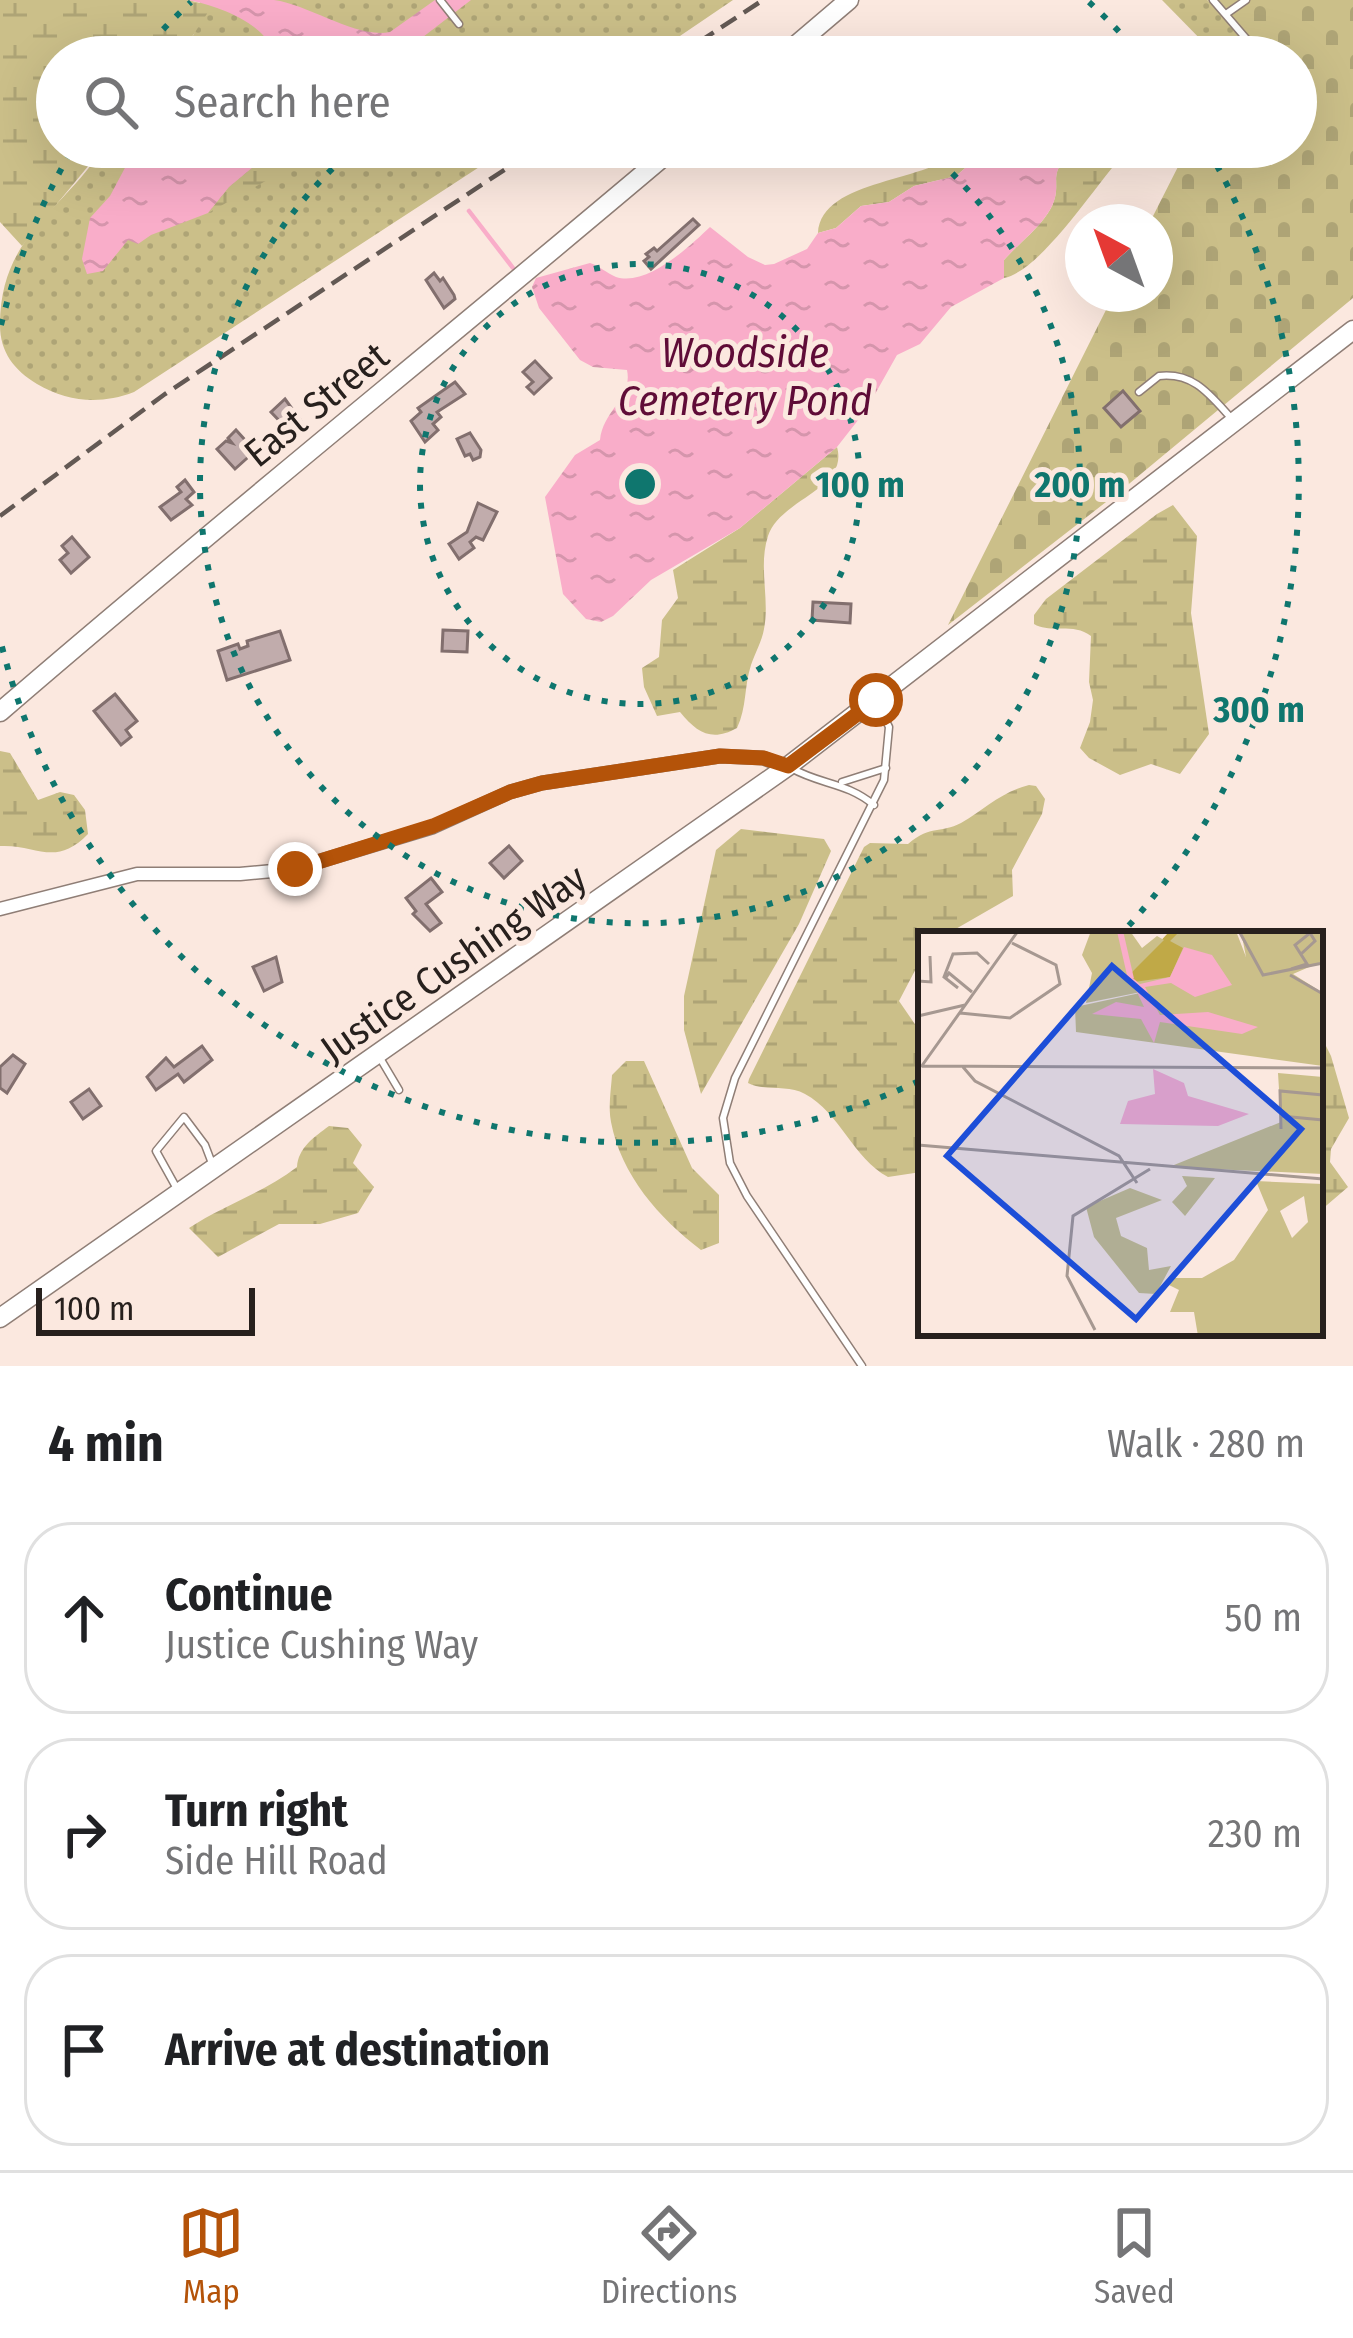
<!DOCTYPE html>
<html lang="en">
<head>
<meta charset="utf-8">
<style>
	body { margin:0; font-family:"Fira Sans Condensed",sans-serif; background:#f6f6f6; color:#202124 }
	.compass { position:absolute; left:1065px; top:204px; width:108px; height:108px; border-radius:50%; background:#fff; box-shadow:0 12px 48px #0002; rotate:319deg }
	.scale { position:absolute; left:36px; bottom:30px; width:219px; box-sizing:border-box; padding-left:12px; border:6px solid #27201d; border-top:0; font-size:33px; line-height:42px; white-space:nowrap; color:#27201d; -webkit-text-stroke:9px #fbe8df; paint-order:stroke }
	.stop { position:absolute; width:36px; height:36px; margin:-27px; border:9px solid #b45309; border-radius:50%; background:#fff }
	.stop.end { background:#b45309; border-color:#fff; box-shadow:0 3px 12px #0008 }
	.list { margin:0; padding:0; list-style:none }
	h2 { display:flex; justify-content:space-between; align-items:center; height:156px; margin:0; padding:0 48px; font-size:51px }
	h2 small { font-size:39px; font-weight:400; color:#757577 }
	.list li { display:grid; grid-template-columns:78px 1fr auto; gap:36px; align-items:center; box-sizing:border-box; height:192px; margin:0 24px 24px; padding:0 24px; border:3px solid #e0e0e0; border-radius:48px }
	.list b { display:block; font-size:45px; white-space:nowrap }
	.list p { margin:0; font-size:39px; white-space:nowrap; color:#757577 }
	.list em { font-size:39px; font-style:normal; color:#757577 }
	.icon { flex:none; width:66px; height:66px; fill:none; stroke:currentColor; stroke-width:2; stroke-linecap:round; stroke-linejoin:round }
	.map { position:relative; flex:none; width:1353px; height:1366px; overflow:hidden }
	.search { position:absolute; background:#fff; box-shadow:0 12px 48px #0002; left:36px; right:36px; top:36px; height:132px; display:flex; align-items:center; gap:30px; box-sizing:border-box; padding:0 42px; border-radius:66px; color:#757577; font-size:45px }
	.sheet { height:804px; background:#fff }
	nav { display:flex; justify-content:space-around; align-items:center; box-sizing:border-box; height:168px; border-top:3px solid #e0e0e0; background:#fff; font-size:33px; color:#757577 }
	nav a { display:grid; justify-items:center; gap:6px }
	nav .on { color:#b45309 }
	.map>svg:first-child { display:block }
	.grass { fill:url(#grass-dots) }
	.wetland { fill:url(#wetland-marsh) }
	.cemetery { fill:url(#cemetery-stones) }
	.water { fill:url(#water-ripples) }
	.lines { fill:none; stroke-linecap:round; stroke-linejoin:round }
	.stream { stroke:#f9adc9; stroke-width:4.5 }
	.building { fill:#c1acac; stroke:#826f6e; stroke-width:3 }
	.lane-casing { stroke:#8f7e76; stroke-width:9 }
	.street-casing { stroke:#8f7e76; stroke-width:15 }
	.secondary-casing { stroke:#8f7e76; stroke-width:21 }
	.primary-casing { stroke:#8f7e76; stroke-width:21 }
	.lane { stroke:#fff; stroke-width:6 }
	.street { stroke:#fff; stroke-width:12 }
	.secondary { stroke:#fff; stroke-width:18 }
	.primary { stroke:#fff; stroke-width:18 }
	.rail { stroke:#635954; stroke-width:4.5; stroke-dasharray:18 9; stroke-linecap:butt }
	.route { stroke:#b45309; stroke-width:15 }
	.ring { fill:none; stroke:#0f766e; stroke-width:6; stroke-dasharray:6 12 }
	.labels { text-anchor:middle; stroke-width:10; stroke-linejoin:round; paint-order:stroke }
	.street-label { font-size:39px; fill:#27201d; stroke:#fbe8df }
	.water-label { font-size:42px; font-style:italic; fill:#5f0c37; stroke:#fbe8df }
	.inset-river { fill:none; stroke:#f9adc9; stroke-width:6 }
	.inset-road { fill:none; stroke:#a69891; stroke-width:3 }
	.view { fill:#1d4ed8; fill-opacity:0.15; stroke:#1d4ed8; stroke-width:6 }
	.inset-edge { fill:none; stroke:#27201d; stroke-width:6 }
	.centre { fill:#0f766e; stroke:#fbe8df; stroke-width:6 }
	.ring-label { font-size:36px; text-anchor:middle; font-weight:bold; fill:#0f766e; stroke:#fbe8df; stroke-width:10; stroke-linejoin:round; paint-order:stroke }
</style>
</head>
<body>
<div class="map">
<svg width="1353" height="1366" viewBox="0 0 1353 1366">
	<defs>
		<pattern id="grass-dots" width="8" height="8" patternUnits="userSpaceOnUse" patternTransform="scale(3)"><rect width="8" height="8" fill="#cbbf89"/><path d="M2 2h.1M6 6h.1" fill="none" stroke="#aea476" stroke-width="1.8" stroke-linecap="round"/></pattern>
		<pattern id="wetland-marsh" width="20" height="14" patternUnits="userSpaceOnUse" patternTransform="scale(3)"><rect width="20" height="14" fill="#cbbf89"/><path d="M1 5h8M5 5V1M11 12h8M15 12V8" fill="none" stroke="#aea476"/></pattern>
		<pattern id="cemetery-stones" width="16" height="16" patternUnits="userSpaceOnUse" patternTransform="scale(3)"><rect width="16" height="16" fill="#cbbf89"/><path d="M2 7V4a2 2 0 0 1 4 0v3zM10 15v-3a2 2 0 0 1 4 0v3z" fill="#aea476"/></pattern>
		<pattern id="water-ripples" width="26" height="14" patternUnits="userSpaceOnUse" patternTransform="scale(3)"><rect width="26" height="14" fill="#f9adc9"/><path d="M2 4q2-2 4 0t4 0M15 11q2-2 4 0t4 0" fill="none" stroke="#d595ac"/></pattern>
	</defs>
	<rect width="100%" height="100%" fill="#fbe8df"/>
	<!-- grass -->
	<g class="grass">
		<path d="M 188,0 L 733,0 L 649,57 L 179,57 L 194,34 L 200,2 Z"/>
		<path d="M 1162,0 L 1207,0 L 1246,39 L 1211,50 Z"/>
		<path d="M 104,147 L 510,147 L 134,392 C 100,405 68,402 37,384 C 14,370 0,352 0,325 C 0,236 61,213 104,147 Z"/>
	</g>
	<!-- wetland -->
	<g class="wetland">
		<path d="M 0,0 L 188,0 L 212,6 L 179,57 L 57,57 L 57,147 L 104,147 L 22,246 L 0,222 Z"/>
		<path d="M 277,147 L 340,147 L 343,150 L 305,159 L 208,213 L 229,187 Z"/>
		<path d="M 965,147 L 1005,147 L 971,163 L 956,176 L 914,186 L 889,202 L 861,206 L 836,228 L 818,233 C 822,177 930,184 965,147 Z"/>
		<path d="M 1078,147 L 1130,147 C 1099,179 1043,270 1004,278 L 1004,260 C 1019,243 1040,228 1051,208 C 1065,180 1042,175 1078,147 Z"/>
		<path d="M 837,447 C 849,489 780,499 768,536 C 758,567 770,599 764,629 C 762,641 755,653 751,665 C 744,686 747,707 737,728 C 712,742 697,733 680,712 L 657,716 L 644,687 L 642,668 L 659,657 L 662,620 L 678,598 L 673,570 L 740,528 Z"/>
		<path d="M 1173,505 L 1197,536 L 1191,613 L 1209,734 L 1180,774 L 1151,764 L 1120,775 L 1089,758 L 1080,748 L 1090,722 L 1093,700 L 1089,682 L 1091,636 C 1073,622 1051,634 1034,624 L 1034,615 L 1046,599 L 1157,514 Z"/>
		<path d="M 0,751 L 10,753 L 38,800 L 60,792 L 74,795 L 85,810 L 88,834 C 55,868 37,844 0,846 Z"/>
		<path d="M 1029,785 L 1036,786 L 1045,799 L 1042,814 L 1012,870 L 1013,896 L 947,934 L 921,934 L 921,959 L 899,1001 L 921,1033 L 921,1172 L 888,1177 C 853,1158 840,1113 805,1094 C 787,1084 766,1092 748,1083 L 749,1079 L 864,847 L 870,843 L 908,844 C 932,824 940,834 961,823 C 985,809 1001,792 1029,785 Z"/>
		<path d="M 741,829 L 824,839 L 831,851 L 799,924 L 701,1094 L 684,1030 L 684,996 L 716,850 Z"/>
		<path d="M 1320,1034 L 1331,1056 L 1349,1118 L 1331,1149 L 1330,1162 L 1348,1187 L 1320,1211 Z"/>
		<path d="M 626,1061 L 644,1061 L 692,1168 L 719,1195 L 719,1243 L 701,1250 C 659,1218 621,1175 611,1122 C 608,1107 611,1090 612,1075 Z"/>
		<path d="M 329,1126 L 348,1128 L 362,1145 L 353,1163 L 374,1187 L 358,1213 L 320,1224 L 279,1224 L 218,1257 L 189,1228 C 224,1205 263,1193 297,1167 C 298,1148 314,1137 329,1126 Z"/>
	</g>
	<!-- cemetery -->
	<path class="cemetery" d="M 1207,0 L 1353,0 L 1353,298 L 1124,488 L 948,625 L 1114,294 L 1155,294 L 1155,222 L 1150,222 L 1188,147 L 1296,147 L 1296,57 L 1233,57 L 1245,39 Z"/>
	<!-- water -->
	<g class="water">
		<path d="M 188,0 C 216,0 246,0 274,0 C 310,5 357,39 390,32 L 435,0 L 471,0 L 397,57 L 273,57 C 272,25 216,5 188,0 Z"/>
		<path d="M 136,147 L 277,147 L 229,187 L 208,213 L 151,235 L 138,244 L 128,240 L 103,271 L 87,274 L 82,259 L 90,218 L 110,196 Z"/>
		<path d="M 1005,147 L 1078,147 C 1042,175 1065,181 1051,208 C 1040,228 1019,243 1004,260 L 1004,278 L 951,307 L 920,344 L 897,355 L 866,410 L 837,447 L 740,528 L 651,580 L 613,616 L 601,622 L 586,619 L 563,594 L 545,497 L 575,455 L 600,440 C 603,410 633,398 627,370 L 593,367 L 580,360 L 539,308 L 532,287 L 536,278 L 590,263 C 600,266 606,273 616,277 C 647,287 690,246 710,227 L 748,257 L 765,265 L 774,264 L 807,249 L 818,233 L 836,228 L 861,206 L 889,202 L 914,186 L 956,176 L 971,163 Z"/>
	</g>
	<g class="lines">
		<!-- stream -->
		<path class="stream" d="M 469,211 L 513,268"/>
	</g>
	<!-- building -->
	<g class="building">
		<path d="M 693,219 L 699,225 L 651,269 L 644,261 L 649,257 L 646,254 L 654,248 L 657,251 Z"/>
		<path d="M 434,273 L 440,281 L 443,278 L 454,295 L 455,299 L 444,308 L 426,280 Z"/>
		<path d="M 535,361 L 551,378 L 534,394 L 527,387 L 533,382 L 523,372 Z"/>
		<path d="M 455,382 L 465,394 L 437,412 L 441,417 L 433,424 L 438,430 L 425,442 L 411,421 L 421,412 L 418,408 Z"/>
		<path d="M 1123,391 L 1140,411 L 1121,427 L 1104,408 Z"/>
		<path d="M 285,399 L 301,421 L 289,431 L 271,412 Z"/>
		<path d="M 236,430 L 255,451 L 235,469 L 217,449 L 226,441 L 232,443 L 228,438 Z"/>
		<path d="M 470,433 L 481,450 L 480,457 L 473,460 L 470,454 L 465,456 L 457,439 Z"/>
		<path d="M 185,480 L 194,492 L 186,499 L 192,505 L 171,520 L 160,507 L 181,492 L 177,487 Z"/>
		<path d="M 478,503 L 497,512 L 483,540 L 476,537 L 470,542 L 474,548 L 459,559 L 449,544 L 467,532 Z"/>
		<path d="M 72,537 L 89,557 L 71,573 L 60,560 L 68,553 L 62,546 Z"/>
		<path d="M 813,602 L 851,604 L 850,623 L 812,620 Z"/>
		<path d="M 443,630 L 468,631 L 467,652 L 442,651 Z"/>
		<path d="M 280,631 L 290,660 L 227,680 L 218,651 L 238,644 L 240,649 L 248,646 L 247,641 Z"/>
		<path d="M 115,694 L 137,721 L 126,730 L 131,737 L 121,745 L 94,711 Z"/>
		<path d="M 509,846 L 522,861 L 504,878 L 490,863 Z"/>
		<path d="M 431,878 L 442,892 L 426,904 L 441,923 L 430,931 L 413,914 L 416,911 L 406,898 Z"/>
		<path d="M 276,957 L 282,982 L 264,991 L 253,967 Z"/>
		<path d="M 202,1046 L 212,1060 L 184,1082 L 178,1074 L 156,1090 L 147,1077 L 166,1058 L 174,1067 Z"/>
		<path d="M 13,1055 L 25,1064 L 7,1093 L 0,1088 L 0,1067 Z"/>
		<path d="M 89,1089 L 101,1106 L 83,1119 L 71,1102 Z"/>
	</g>
	<g class="lines">
		<defs>
			<g id="lane">
				<path d="M 440,0 L 459,24"/>
				<path d="M 1213,0 L 1262,57"/>
				<path d="M 1226,14 L 1246,0"/>
				<path d="M 1139,392 L 1159,376 C 1194,372 1210,395 1232,419"/>
				<path d="M 791,768 C 821,785 846,782 874,805"/>
				<path d="M 842,782 L 886,768"/>
				<path d="M 380,1058 L 399,1090"/>
				<path d="M 176,1187 L 156,1151 L 184,1117 L 205,1145 L 213,1166"/>
				<path d="M 862,1366 L 747,1196 L 730,1163 L 723,1118 L 735,1078 L 884,780 L 889,727 L 876,701"/>
			</g>
			<path id="street" d="M 0,909 L 137,874 L 240,874 L 294,869 L 433,827 L 510,792 L 542,783 L 720,756 L 763,758 L 787,767"/>
			<g id="secondary">
				<path d="M 782,57 L 849,0"/>
				<path d="M 0,712 C 222,520 451,337 675,147"/>
			</g>
			<path id="primary" d="M 0,1318 L 787,767 L 1353,330"/>
		</defs>
		<!-- lane casing -->
		<use href="#lane" class="lane-casing"/>
		<!-- street casing -->
		<use href="#street" class="street-casing"/>
		<!-- secondary casing -->
		<use href="#secondary" class="secondary-casing"/>
		<!-- primary casing -->
		<use href="#primary" class="primary-casing"/>
		<!-- lane -->
		<use href="#lane" class="lane"/>
		<!-- street -->
		<use href="#street" class="street"/>
		<!-- secondary -->
		<use href="#secondary" class="secondary"/>
		<!-- primary -->
		<use href="#primary" class="primary"/>
		<!-- rail -->
		<g class="rail">
			<path d="M 676,57 L 763,0"/>
			<path d="M 0,516 L 165,394 L 539,147"/>
		</g>
	</g>
	<g class="lines">
		<!-- route -->
		<path class="route" d="M 295,869 L 433,826 L 510,792 L 542,783 L 720,756 L 764,758 L 788,766 L 876,700"/>
	</g>
	<!-- distance rings -->
	<g class="ring">
		<circle cx="640" cy="484" r="220"/>
		<path d="M537 56A440 440 0 0 1 743 56M926 149A440 440 0 1 1 354 149"/>
		<path d="M919 1081A659 659 0 0 1 1 643M1 325A659 659 0 0 1 72 150M139 56A659 659 0 0 1 191 2M1089 2A659 659 0 0 1 1141 56M1208 150A659 659 0 0 1 1122 933"/>
	</g>
	<g class="labels">
		<!-- street labels -->
		<g class="street-label">
			<text transform="translate(316 404) rotate(-39)" y="14">East Street</text>
			<text transform="translate(453 963) rotate(-35)" y="14">Justice Cushing Way</text>
		</g>
		<!-- water labels -->
		<g class="water-label">
			<text x="745" y="367">Woodside<tspan x="745" dy="48">Cemetery Pond</tspan></text>
		</g>
	</g>
	<!-- overview -->
	<g transform="translate(918 931)">
		<rect width="405" height="405" fill="#fbe8df"/>
		<path d="M 252,0 L 318,0 L 328,26 L 323,0 L 405,0 L 405,30 L 375,43 L 405,62 L 405,135 L 158,101 L 157,76 L 222,62 L 211,44 Z" fill="#cbbf89"/>
		<path d="M 252,0 L 262,0 L 252,10 L 265,17 L 252,46 L 216,51 L 211,44 Z" fill="#c0a947"/>
		<path d="M 173,0 L 212,0 L 224,17 L 239,5 L 246,9 L 211,44 L 223,61 L 168,72 L 174,42 L 164,24 ZM 264,245 L 297,247 L 267,285 L 254,271 L 269,255 ZM 338,250 L 405,253 L 405,405 L 280,405 L 276,381 L 252,381 L 261,359 L 251,354 L 255,347 L 284,347 L 316,329 L 350,279 ZM 386,265 L 390,291 L 374,307 L 362,280 ZM 212,257 L 244,269 L 198,287 L 203,305 L 229,317 L 231,339 L 253,335 L 238,363 L 221,362 L 176,306 L 168,276 Z" fill="#cbbf89" fill-rule="evenodd"/>
		<path d="M 360,142 L 405,146 L 405,243 L 251,236 L 363,191 Z" fill="#cbbf89"/>
		<path d="M 266,16 L 294,24 L 314,54 L 277,66 L 253,52 L 227,56 L 242,84 L 290,81 L 340,96 L 324,103 L 242,91 L 236,112 L 223,88 L 174,83 L 198,71 L 226,76 L 211,44 L 222,53 L 252,46 ZM 235,138 L 266,152 L 270,165 L 331,183 L 300,195 L 202,193 L 210,170 L 237,163 Z" fill="#f9adc9"/>
		<path class="inset-river" d="M 202,0 L 213,48"/>
		<path class="inset-road" d="M 321,0 L 345,44 L 405,32M 373,38 L 389,33 L 377,14 L 392,2 L 397,10 L 383,23M 372,44 L 405,63M 27,48 L 31,42 L 54,61M 0,50 L 13,51 L 12,25M 40,57 L 26,46 L 35,23 L 59,22 L 71,33M 42,82 L 92,87 L 142,53 L 138,34 L 94,12M 0,85 L 47,74M 4,135 L 405,137M 3,136 L 100,0M 45,136 L 57,150 L 201,225 L 219,252M 363,185 L 405,189M 363,198 L 362,160 L 405,164M 0,214 L 405,248M 177,399 L 149,345 L 155,285 L 232,238"/>
		<path class="view" d="M 194,35 L 383,198 L 218,388 L 29,225 Z"/>
		<rect width="405" height="405" class="inset-edge"/>
	</g>
	<circle cx="640" cy="484" r="18" class="centre"/>
	<g class="ring-label">
		<text x="860" y="497">100 m</text>
		<text x="1080" y="497">200 m</text>
		<text x="1259" y="722">300 m</text>
	</g>
</svg>
<svg class="compass" viewBox="-18 -18 36 36"><path d="M0-13l5 13h-10z" fill="#e53935"/><path d="M0 13l5-13h-10z" fill="#757577"/></svg>
<div class="scale">100 m</div>
<div class="stop" style="left:876px;top:700px"></div>
<div class="stop end" style="left:295px;top:869px"></div>
<div class="search"><svg class="icon" aria-label="search" viewBox="0 0 24 24"><circle cx="10" cy="10" r="6"/><path d="M15 15l6 6"/></svg>Search here</div>
</div>
<section class="sheet">
<h2>4 min<small>Walk · 280 m</small></h2>
<ul class="list">
<li><svg class="icon" aria-label="ahead" viewBox="0 0 24 24"><path d="M12 20V5M6 11l6-6 6 6"/></svg><div><b>Continue</b><p>Justice Cushing Way</p></div><em>50 m</em></li>
<li><svg class="icon" aria-label="right" viewBox="0 0 24 24"><path d="M7 20v-9h11M14 6l5 5-5 5"/></svg><div><b>Turn right</b><p>Side Hill Road</p></div><em>230 m</em></li>
<li><svg class="icon" aria-label="arrive" viewBox="0 0 24 24"><path d="M6 21V4h12l-3 4 3 4H6"/></svg><div><b>Arrive at destination</b></div></li>
</ul>
</section>
<nav>
<a class="on"><svg class="icon" aria-label="map" viewBox="0 0 24 24"><path d="M3 6l6-2 6 2 6-2v14l-6 2-6-2-6 2zM9 4v14M15 6v14"/></svg>Map</a>
<a><svg class="icon" aria-label="directions" viewBox="0 0 24 24"><path d="M12 3l9 9-9 9-9-9zM9 14v-3h6M13 9l2 2-2 2"/></svg>Directions</a>
<a><svg class="icon" aria-label="saved" viewBox="0 0 24 24"><path d="M7 4h10v16l-5-4-5 4z"/></svg>Saved</a>
</nav>
</body>
</html>
